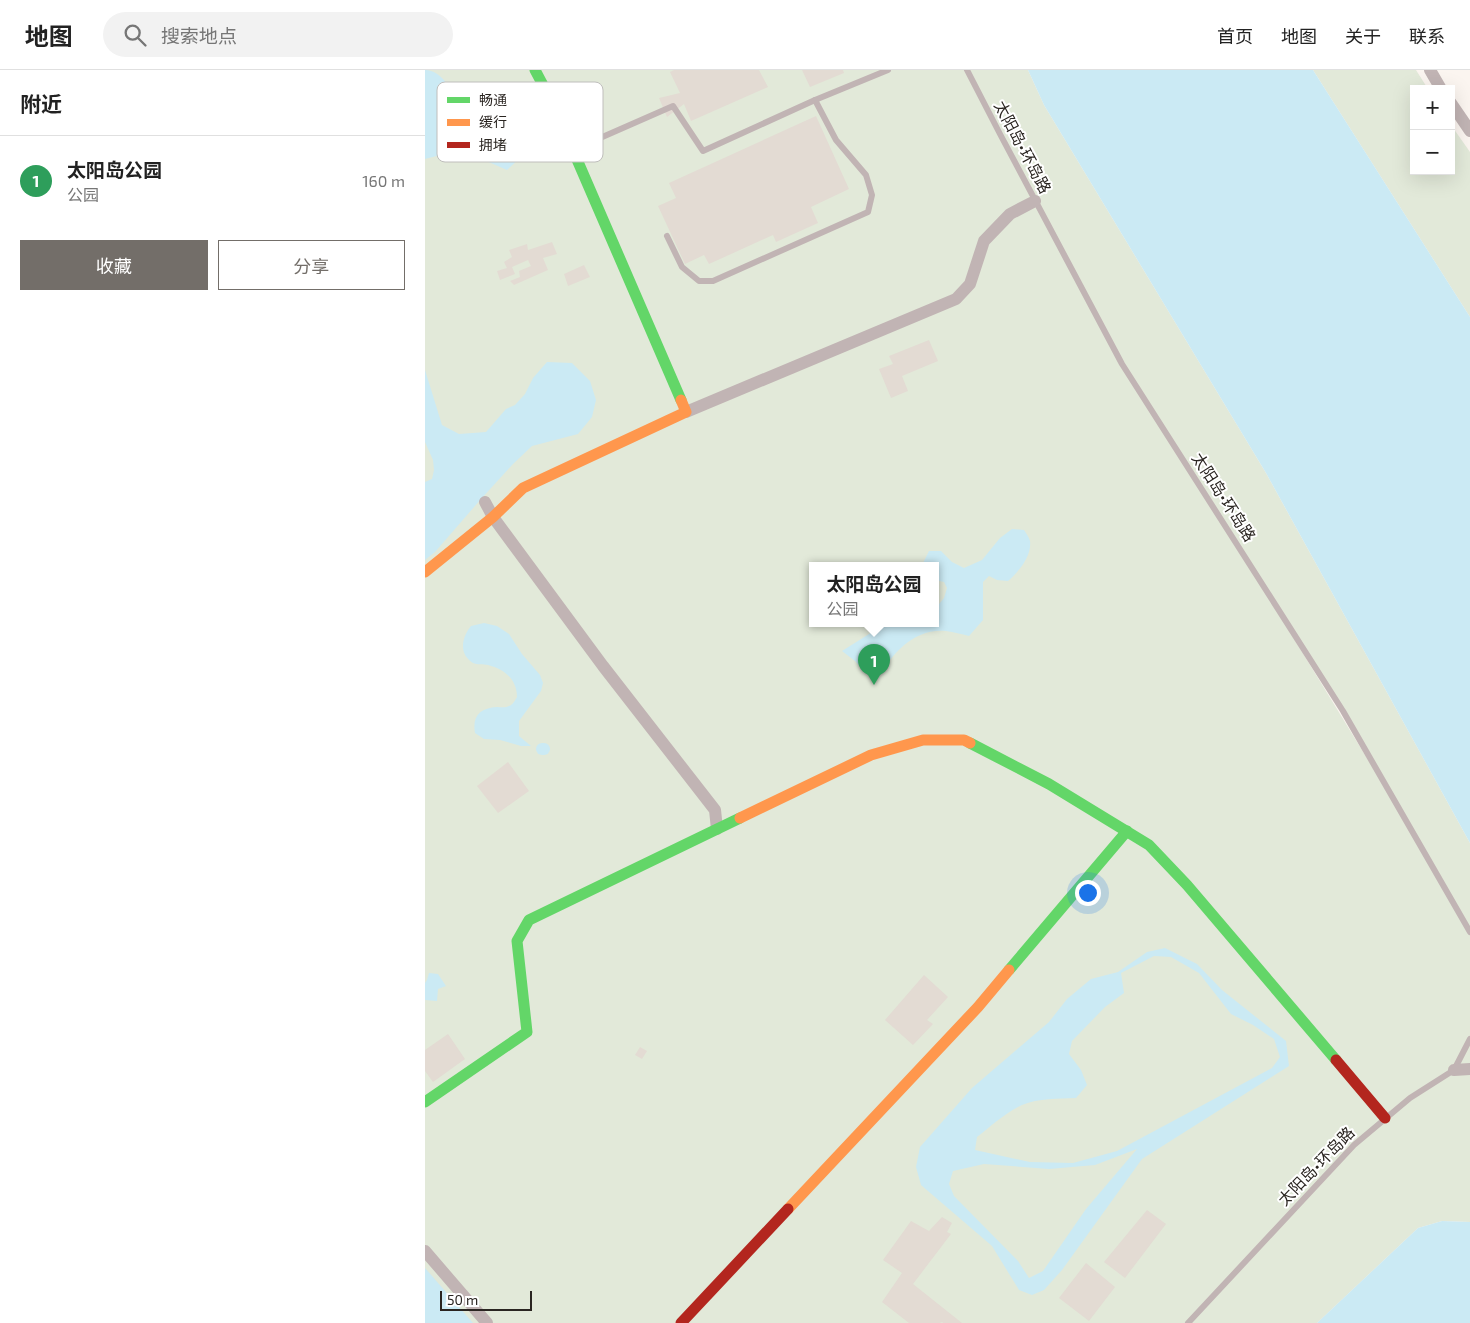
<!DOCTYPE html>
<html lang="zh">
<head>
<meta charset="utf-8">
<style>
	body { margin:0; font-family:"Exo 2","Noto Sans SC",sans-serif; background:#f2f2f2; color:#222 }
	.controls { position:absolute; right:15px; top:15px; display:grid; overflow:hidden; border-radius:0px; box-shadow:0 5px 20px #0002 }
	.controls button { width:45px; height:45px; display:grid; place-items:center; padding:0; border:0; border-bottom:1px solid #e0e0e0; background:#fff; color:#222; font:25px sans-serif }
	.scale { position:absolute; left:15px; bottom:12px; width:92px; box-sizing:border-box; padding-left:5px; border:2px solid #2a2521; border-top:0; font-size:14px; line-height:18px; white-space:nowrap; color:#2a2521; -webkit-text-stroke:4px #fff; paint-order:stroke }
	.you { position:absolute; left:662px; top:822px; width:18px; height:18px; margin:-12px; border:4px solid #fff; border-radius:50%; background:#1a73e8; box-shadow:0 0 0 8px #1a73e833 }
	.badge { display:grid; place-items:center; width:32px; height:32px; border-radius:50%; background:#736e69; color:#fff; font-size:16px; font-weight:700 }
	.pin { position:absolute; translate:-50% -41px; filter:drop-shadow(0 1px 2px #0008) }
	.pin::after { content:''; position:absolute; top:26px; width:18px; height:15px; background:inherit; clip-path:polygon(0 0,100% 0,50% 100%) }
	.popup { position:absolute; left:384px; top:492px; width:130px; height:65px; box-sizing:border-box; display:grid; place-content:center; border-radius:0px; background:#fff; filter:drop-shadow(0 1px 4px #0005); font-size:16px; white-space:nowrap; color:#767676 }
	.popup b { font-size:19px; color:#222 }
	.popup::after { content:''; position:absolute; left:50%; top:100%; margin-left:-10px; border:10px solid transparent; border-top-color:#fff }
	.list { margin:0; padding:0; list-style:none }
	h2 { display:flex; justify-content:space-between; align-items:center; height:65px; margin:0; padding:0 20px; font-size:21px }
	h2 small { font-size:16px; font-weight:400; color:#767676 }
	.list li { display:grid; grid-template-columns:32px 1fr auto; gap:15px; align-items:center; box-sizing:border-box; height:90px; padding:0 20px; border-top:1px solid #e0e0e0 }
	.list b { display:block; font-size:19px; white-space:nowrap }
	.list p { margin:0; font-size:16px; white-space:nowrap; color:#767676 }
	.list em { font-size:16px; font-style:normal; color:#767676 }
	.actions { display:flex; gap:10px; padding:15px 20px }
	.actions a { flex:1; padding:11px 0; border:1px solid #736e69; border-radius:0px; text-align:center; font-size:18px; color:#736e69 }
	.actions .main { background:#736e69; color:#fff }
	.icon { flex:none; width:28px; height:28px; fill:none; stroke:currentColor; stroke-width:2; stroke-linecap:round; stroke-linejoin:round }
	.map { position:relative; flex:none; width:1045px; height:1253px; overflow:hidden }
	header { display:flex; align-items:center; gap:30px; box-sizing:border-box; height:70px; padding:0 25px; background:#fff; border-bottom:1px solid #e0e0e0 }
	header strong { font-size:24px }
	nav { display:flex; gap:28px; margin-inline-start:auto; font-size:18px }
	.search { width:350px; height:45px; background:#f2f2f2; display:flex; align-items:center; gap:12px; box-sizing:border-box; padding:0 18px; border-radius:28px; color:#767676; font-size:19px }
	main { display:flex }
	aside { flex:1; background:#fff }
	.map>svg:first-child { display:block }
	.green { fill:#e2e9d9; fill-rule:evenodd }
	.water { fill:#cbeaf4; fill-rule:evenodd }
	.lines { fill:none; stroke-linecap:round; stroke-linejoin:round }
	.canal { stroke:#cbeaf4; stroke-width:12 }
	.building { fill:#e3dbd3 }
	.lane { stroke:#c1b4b4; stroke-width:6 }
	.street { stroke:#c1b4b4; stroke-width:12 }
	.fast { stroke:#63d668; stroke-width:11 }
	.slow { stroke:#ff974d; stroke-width:11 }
	.jam { stroke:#b3261e; stroke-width:11 }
	.labels { text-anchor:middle; stroke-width:4; stroke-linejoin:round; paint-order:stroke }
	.street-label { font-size:16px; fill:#2a2521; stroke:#fff }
	.key { fill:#fff; stroke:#bfbebc; stroke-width:1 }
	.key-label { font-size:14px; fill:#2a2521 }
</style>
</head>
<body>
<header>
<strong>地图</strong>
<div class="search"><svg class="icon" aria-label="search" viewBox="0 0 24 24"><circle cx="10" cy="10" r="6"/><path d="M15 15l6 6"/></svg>搜索地点</div>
<nav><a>首页</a><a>地图</a><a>关于</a><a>联系</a></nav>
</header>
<main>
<aside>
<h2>附近<small></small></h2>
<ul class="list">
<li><span class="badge" style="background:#2e9e5b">1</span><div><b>太阳岛公园</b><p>公园</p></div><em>160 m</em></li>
</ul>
<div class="actions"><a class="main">收藏</a><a>分享</a></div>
</aside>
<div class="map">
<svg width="1045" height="1253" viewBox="0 0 1045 1253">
	<rect width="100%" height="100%" fill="#fbf5f0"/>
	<!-- green -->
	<g class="green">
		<path d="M 0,0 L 603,0 L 619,35 L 841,403 L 1045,773 L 1045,1152 L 1017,1151 L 993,1158 L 892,1253 L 0,1253 ZM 811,474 L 918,641 L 989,765 ZM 388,496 L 510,496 L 510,554 L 388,554 Z"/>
		<path d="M 888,0 L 991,0 L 1003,19 L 989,19 L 989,101 L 1026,101 L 1026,55 L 1045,82 L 1045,247 Z"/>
	</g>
	<!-- water -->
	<g class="water">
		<path d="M 0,0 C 17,0 26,21 36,33 C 52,50 75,59 95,72 L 95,88 L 82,100 L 59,90 L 27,82 L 0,89 Z"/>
		<path d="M 603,0 L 888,0 L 1045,247 L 1045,773 L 841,403 L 619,35 Z"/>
		<path d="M 122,292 L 147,293 L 165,311 L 171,330 L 167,347 L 153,364 L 107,376 L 88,394 L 56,429 L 10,482 L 0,490 L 0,412 L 7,409 L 9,400 L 8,390 L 0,372 L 0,300 L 17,355 L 34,364 L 61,362 L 81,339 L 90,335 L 100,324 L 108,308 Z"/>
		<path d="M 587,459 L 599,460 C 601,463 604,467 605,471 C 607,487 593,502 583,511 L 572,510 L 564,506 L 558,512 L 558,550 L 544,566 C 536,564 529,562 521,561 C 490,558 468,582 454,607 L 439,601 L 430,591 L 417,581 L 460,554 L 510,554 L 510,539 L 519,528 L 522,518 L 519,512 L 510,510 L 510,496 L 500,496 L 498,493 L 504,481 L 516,481 L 527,492 L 539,498 L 557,490 L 575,468 Z"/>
		<path d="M 59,553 L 72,556 L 84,564 L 97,584 L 115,605 L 118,613 L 116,621 L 94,651 L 94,666 L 106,676 L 96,676 L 75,670 L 59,669 L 50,663 C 47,646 55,638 72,637 C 76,637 81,638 84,636 C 88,635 90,630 92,627 C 92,609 79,599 63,595 C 58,594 52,595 48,593 C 33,584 37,567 46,556 Z"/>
		<path d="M 740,878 L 772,894 L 797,920 L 861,971 L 864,996 L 717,1089 L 637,1200 L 619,1220 L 607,1225 L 594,1220 L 567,1176 L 496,1115 L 491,1097 L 495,1077 L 547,1018 L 624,952 L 642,929 L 666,909 L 693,902 L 722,882 ZM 729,886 L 746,887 L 774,903 L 806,944 L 828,955 L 849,969 L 855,987 L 847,998 L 692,1081 L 648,1093 L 605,1092 L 550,1080 L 552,1067 C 566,1056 581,1042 597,1035 C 614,1028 633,1029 651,1028 L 662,1015 L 656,1000 L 644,984 L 647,971 L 680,937 L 699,923 L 696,903 ZM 712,1079 L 661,1139 L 618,1201 L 604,1208 L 593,1191 L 529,1126 L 524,1114 L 528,1101 L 559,1094 L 624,1099 L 670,1095 Z"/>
		<path d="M 4,903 L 13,904 L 21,916 L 13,919 L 12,931 L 0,930 L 0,913 L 2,910 Z"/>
		<path d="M 1017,1151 L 1045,1152 L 1045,1253 L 892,1253 L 993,1158 Z"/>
		<path d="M 0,1198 L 48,1253 L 0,1253 Z"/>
	</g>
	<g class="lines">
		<!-- canal -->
		<path class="canal" d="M 117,679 L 119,679"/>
	</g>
	<!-- building -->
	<g class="building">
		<path d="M 249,0 L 334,0 L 343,17 L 266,51 L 259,34 L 242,47 L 234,28 L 255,23 L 245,2 Z"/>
		<path d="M 377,0 L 418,0 L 419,3 L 385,17 Z"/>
		<path d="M 391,46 L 424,119 L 386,137 L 393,153 L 351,172 L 348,165 L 284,194 L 279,185 L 260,194 L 233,136 L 251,128 L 244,113 Z"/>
		<path d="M 127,172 L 132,184 L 118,188 L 123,200 L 89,215 L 85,211 L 95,207 L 94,201 L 106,196 L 103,190 L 87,197 L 90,204 L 75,210 L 72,201 L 82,198 L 79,192 L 87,187 L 84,180 L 102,174 L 103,180 Z"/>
		<path d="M 159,195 L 165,207 L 143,216 L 139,204 Z"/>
		<path d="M 504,270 L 513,291 L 477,306 L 483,321 L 466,328 L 454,299 L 468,294 L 464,286 Z"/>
		<path d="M 83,692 L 104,721 L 73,743 L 52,716 Z"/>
		<path d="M 499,905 L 523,927 L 502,950 L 508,954 L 488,975 L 460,950 Z"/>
		<path d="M 23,964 L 40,989 L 8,1012 L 0,1001 L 0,980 Z"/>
		<path d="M 215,977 L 222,981 L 217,989 L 210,985 Z"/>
		<path d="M 722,1140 L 741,1154 L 700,1208 L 679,1192 Z"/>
		<path d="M 517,1147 L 527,1153 L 522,1162 L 526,1164 L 488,1214 L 537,1253 L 518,1253 L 517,1252 L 515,1253 L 484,1253 L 457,1232 L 477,1203 L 458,1190 L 486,1151 L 504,1161 Z"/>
		<path d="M 661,1193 L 690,1217 L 664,1251 L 634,1228 Z"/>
	</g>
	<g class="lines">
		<!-- lane -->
		<g class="lane">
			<path d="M 542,0 L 575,64 L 697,294 L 918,641 L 1045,862"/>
			<path d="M 150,79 L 248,36 L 278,81 L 390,30"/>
			<path d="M 242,166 L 257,197 L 274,211 L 288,211 L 443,142 L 447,125 L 441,105 L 411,70 L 390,30 L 463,0"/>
			<path d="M 763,1253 L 929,1075 L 985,1028 L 1029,1000 L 1045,969"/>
		</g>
		<!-- street -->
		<g class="street">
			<path d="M 1005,0 L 1016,19"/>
			<path d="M 1026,33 L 1045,61"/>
			<path d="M 261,342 L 531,229 L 545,214 L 559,171 L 585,144 L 610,131"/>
			<path d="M 60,432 L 68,447 L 178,596 L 290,740 L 292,759"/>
			<path d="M 1029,1000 L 1045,999"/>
			<path d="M 0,1181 L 62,1253"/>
		</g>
		<!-- fast -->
		<g class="fast">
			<path d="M 110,0 L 128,34 L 256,330"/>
			<path d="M 545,673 L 624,714 L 724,775 L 762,815 L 911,990"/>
			<path d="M 584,900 L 702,761"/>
			<path d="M 0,1032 L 102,962 L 92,871 L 104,850 L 315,748"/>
		</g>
		<!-- slow -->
		<g class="slow">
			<path d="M 0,502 L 68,447 L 98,418 L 261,342 L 256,330"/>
			<path d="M 315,748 L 446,685 L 498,670 L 539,670 L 545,673"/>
			<path d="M 363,1139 L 553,937 L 584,900"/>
		</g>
		<!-- jam -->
		<g class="jam">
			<path d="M 911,990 L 960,1048"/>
			<path d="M 256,1253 L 363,1139"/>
		</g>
	</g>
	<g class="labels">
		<!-- street labels -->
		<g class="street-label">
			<text transform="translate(598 77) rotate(62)" y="6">太阳岛•环岛路</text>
			<text transform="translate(799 427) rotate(57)" y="6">太阳岛•环岛路</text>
			<text transform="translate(891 1096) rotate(-46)" y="6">太阳岛•环岛路</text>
		</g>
	</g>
	<!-- legend -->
	<rect x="12" y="12" width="166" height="80" rx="8" class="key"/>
	<rect x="22" y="27" width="23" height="6" fill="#63d668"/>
	<rect x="22" y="49" width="23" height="7" fill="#ff974d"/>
	<rect x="22" y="72" width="23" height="6" fill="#b3261e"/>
	<g class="key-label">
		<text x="54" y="35">畅通</text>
		<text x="54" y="57">缓行</text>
		<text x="54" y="80">拥堵</text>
	</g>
</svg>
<div class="controls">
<button>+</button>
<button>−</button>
</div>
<div class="scale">50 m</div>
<div class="you"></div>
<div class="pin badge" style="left:449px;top:615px;background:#2e9e5b">1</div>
<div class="popup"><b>太阳岛公园</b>公园</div>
</div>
</main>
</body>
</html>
